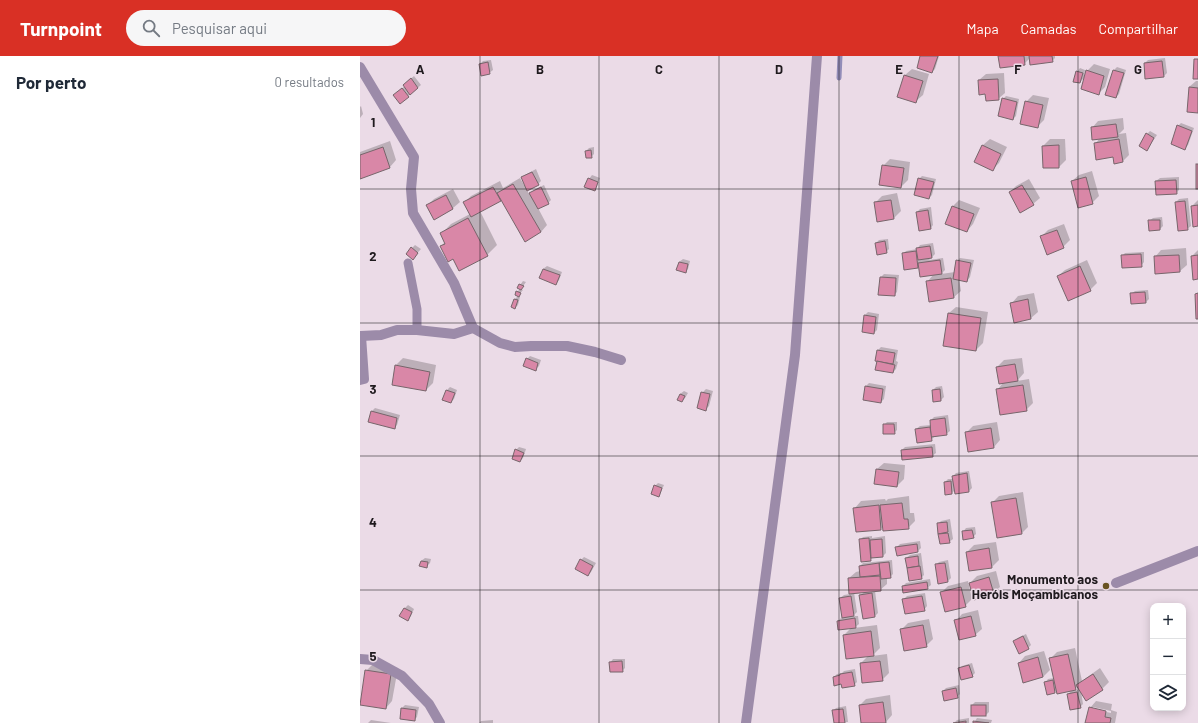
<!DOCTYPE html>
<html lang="pt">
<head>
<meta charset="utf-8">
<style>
	body { margin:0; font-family:Barlow,sans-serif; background:#f6f6f7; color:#1f2937 }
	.controls { position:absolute; right:12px; bottom:12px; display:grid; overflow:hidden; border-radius:8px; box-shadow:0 2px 10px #0003 }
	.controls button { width:36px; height:36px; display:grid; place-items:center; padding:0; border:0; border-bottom:1px solid #e0e1e3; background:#fff; color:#1f2937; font:20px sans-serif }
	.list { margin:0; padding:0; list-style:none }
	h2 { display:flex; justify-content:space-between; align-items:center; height:52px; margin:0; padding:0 16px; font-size:17px }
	h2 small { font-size:13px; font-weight:400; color:#747a83 }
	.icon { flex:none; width:22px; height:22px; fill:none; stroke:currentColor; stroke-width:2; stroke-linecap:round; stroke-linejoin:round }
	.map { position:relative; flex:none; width:838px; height:667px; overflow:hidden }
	header { display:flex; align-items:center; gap:24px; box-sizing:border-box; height:56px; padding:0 20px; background:#d93025; color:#fff }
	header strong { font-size:19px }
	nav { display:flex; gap:22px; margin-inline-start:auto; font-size:14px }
	.search { width:280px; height:36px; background:#f6f6f7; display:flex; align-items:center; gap:10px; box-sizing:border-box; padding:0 14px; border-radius:22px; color:#747a83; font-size:15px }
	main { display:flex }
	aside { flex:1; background:#fff }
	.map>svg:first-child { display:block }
	.shadow { fill:#0003; fill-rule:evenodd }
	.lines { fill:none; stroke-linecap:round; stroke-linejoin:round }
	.stream { stroke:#928cb8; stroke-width:5 }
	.building { fill:#d987a7; stroke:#77656b }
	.lane { stroke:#9c8ba9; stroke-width:9 }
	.street { stroke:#9c8ba9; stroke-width:10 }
	.grid { fill:none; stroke:#1f1a1e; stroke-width:1; stroke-opacity:0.55 }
	.poi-dot { fill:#695322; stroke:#ebdbe7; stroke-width:1.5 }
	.labels { text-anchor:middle; stroke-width:3; stroke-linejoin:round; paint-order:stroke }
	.poi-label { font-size:13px; font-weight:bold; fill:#1f1a1e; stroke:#ebdbe7; text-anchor:end }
	.grid-label { font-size:13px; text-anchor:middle; font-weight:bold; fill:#1f1a1e; stroke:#ebdbe7; stroke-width:3; stroke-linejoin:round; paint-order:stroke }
</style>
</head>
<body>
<header>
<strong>Turnpoint</strong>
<div class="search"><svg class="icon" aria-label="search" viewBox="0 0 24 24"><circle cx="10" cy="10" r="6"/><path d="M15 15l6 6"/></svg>Pesquisar aqui</div>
<nav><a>Mapa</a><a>Camadas</a><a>Compartilhar</a></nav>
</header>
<main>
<aside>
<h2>Por perto<small>0 resultados</small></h2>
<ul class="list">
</ul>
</aside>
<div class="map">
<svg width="838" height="667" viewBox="0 0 838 667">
	<rect width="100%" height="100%" fill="#ebdbe7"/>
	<!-- shadow -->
	<g class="shadow">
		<path d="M 561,0 L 579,0 L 575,13 L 572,16 Z"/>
		<path d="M 639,0 L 695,0 L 695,2 L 692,5 L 670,2 L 664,8 Z"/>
		<path d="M 805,2 L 807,17 L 804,20 L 785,7 L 788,4 Z"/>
		<path d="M 131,4 L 133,14 L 129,17 L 120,8 L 123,5 Z"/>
		<path d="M 734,8 L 750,13 L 745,31 L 739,37 L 725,21 L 720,26 L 717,16 L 720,12 L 725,14 L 724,20 L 725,21 L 727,15 Z"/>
		<path d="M 757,11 L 766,14 L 759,38 L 756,41 L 746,38 L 754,14 Z"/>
		<path d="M 552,13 L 569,18 L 563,39 L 556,45 L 545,19 Z"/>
		<path d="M 644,17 L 645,37 L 638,43 L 619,24 L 626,18 Z"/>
		<path d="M 54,20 L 61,29 L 40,47 L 34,39 L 45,30 L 47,26 Z"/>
		<path d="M 836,25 L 838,25 L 838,56 L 829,31 Z"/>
		<path d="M 673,39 L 689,42 L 684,64 L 677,71 L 666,46 Z"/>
		<path d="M 646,40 L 659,43 L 656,60 L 653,63 L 643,43 Z"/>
		<path d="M 1,50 L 3,58 L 0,62 L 0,51 Z"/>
		<path d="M 763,62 L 764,73 L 759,78 L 766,77 L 769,99 L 763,105 L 735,88 L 740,82 L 732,72 L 738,65 Z"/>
		<path d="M 821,67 L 834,72 L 828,89 L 825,92 L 818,70 Z"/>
		<path d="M 790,75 L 797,79 L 787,93 L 787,78 Z"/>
		<path d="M 630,83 L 647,91 L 639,107 L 633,113 L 615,105 L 623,89 Z"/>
		<path d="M 690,83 L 705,83 L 706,104 L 699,111 L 683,90 Z"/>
		<path d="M 30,85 L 36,104 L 30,111 L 1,121 L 0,96 Z"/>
		<path d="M 234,91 L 234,98 L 231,101 L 226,95 L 229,92 Z"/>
		<path d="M 530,103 L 550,106 L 548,124 L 541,131 L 523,110 Z"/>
		<path d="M 176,113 L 181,125 L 178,128 L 167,134 L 169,138 L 174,134 L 184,129 L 191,144 L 188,147 L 178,152 L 187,169 L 181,176 L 142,144 L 120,155 L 137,189 L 127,199 L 93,202 L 81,190 L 85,186 L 81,178 L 91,168 L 110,158 L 104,147 L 111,140 L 140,125 L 143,132 L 160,122 L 164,129 L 166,129 L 162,122 L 165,119 Z"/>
		<path d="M 732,115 L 739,140 L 732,147 L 712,125 L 719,119 Z"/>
		<path d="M 232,119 L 240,122 L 237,130 L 234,133 L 229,123 Z"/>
		<path d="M 562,120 L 576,123 L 572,139 L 569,142 L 559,123 Z"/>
		<path d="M 819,121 L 819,134 L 816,137 L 796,125 L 800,122 Z"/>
		<path d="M 669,123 L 680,142 L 673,148 L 650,136 L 656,130 Z"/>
		<path d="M 93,133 L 100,146 L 93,152 L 74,162 L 67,150 L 74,143 Z"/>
		<path d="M 537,137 L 541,155 L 534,162 L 515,147 L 522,140 Z"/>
		<path d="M 828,142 L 831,170 L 827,173 L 816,146 L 819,143 Z"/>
		<path d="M 599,144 L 620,152 L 613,168 L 607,175 L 592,151 Z"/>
		<path d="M 838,144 L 838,169 L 832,150 Z"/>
		<path d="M 571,151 L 573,169 L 570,173 L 557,156 L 560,153 Z"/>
		<path d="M 802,161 L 803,170 L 800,173 L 789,165 L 793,162 Z"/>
		<path d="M 704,168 L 710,184 L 703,191 L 681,181 L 688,174 Z"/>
		<path d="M 528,183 L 529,193 L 526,196 L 516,187 L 519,184 Z"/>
		<path d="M 573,187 L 575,198 L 569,204 L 583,202 L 585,214 L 581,218 L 595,216 L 597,205 L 600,202 L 614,204 L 610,221 L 607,225 L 599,223 L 601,235 L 594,241 L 567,226 L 574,218 L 560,210 L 545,213 L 543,198 L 546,195 L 557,193 L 560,189 Z"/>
		<path d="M 55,189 L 61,193 L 53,202 L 52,192 Z"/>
		<path d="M 826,192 L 827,209 L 820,215 L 795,201 L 801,194 Z"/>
		<path d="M 838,194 L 838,222 L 832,200 Z"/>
		<path d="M 784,196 L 784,206 L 781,210 L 762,200 L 765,197 Z"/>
		<path d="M 323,203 L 330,205 L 328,213 L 325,216 L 317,213 L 319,206 Z"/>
		<path d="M 727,204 L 737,227 L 730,234 L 698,220 L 705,214 Z"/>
		<path d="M 187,210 L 202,216 L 199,224 L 196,228 L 183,213 Z"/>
		<path d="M 524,218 L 539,219 L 537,236 L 534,239 L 519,238 L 521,221 Z"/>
		<path d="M 163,225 L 166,226 L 161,233 L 163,234 L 158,240 L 160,241 L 158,249 L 155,252 L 155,243 L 158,240 L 157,236 L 160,233 L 158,232 Z"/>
		<path d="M 788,234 L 789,243 L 786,246 L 771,238 L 775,235 Z"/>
		<path d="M 674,237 L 678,256 L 671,262 L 652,247 L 658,240 Z"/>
		<path d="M 596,251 L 628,256 L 623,287 L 616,294 L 589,257 Z"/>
		<path d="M 508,256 L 519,258 L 517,274 L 514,277 L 505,259 Z"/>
		<path d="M 521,291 L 538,294 L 536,305 L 538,306 L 536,313 L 533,316 L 516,313 L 518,294 Z"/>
		<path d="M 170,300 L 181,304 L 179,310 L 175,314 L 167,303 Z"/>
		<path d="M 43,302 L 76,309 L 73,327 L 66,334 L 33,328 L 36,309 Z"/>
		<path d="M 662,302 L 664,317 L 657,325 L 669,323 L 673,347 L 666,354 L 637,334 L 644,326 L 637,311 L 644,304 Z"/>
		<path d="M 509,327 L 526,330 L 524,343 L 521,346 L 506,330 Z"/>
		<path d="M 582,330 L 584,341 L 581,344 L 573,334 L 576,331 Z"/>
		<path d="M 90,331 L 97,334 L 94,343 L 91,346 L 84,343 L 87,334 Z"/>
		<path d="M 346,333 L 353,335 L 349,350 L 346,353 L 342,337 Z"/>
		<path d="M 324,335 L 328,337 L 325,342 L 322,345 L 318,344 L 320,338 Z"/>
		<path d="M 15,352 L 40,359 L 37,369 L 34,372 L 12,355 Z"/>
		<path d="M 588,359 L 590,375 L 586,378 L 574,379 L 574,381 L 571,384 L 556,373 L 560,370 L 571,369 L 571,364 L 574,361 Z"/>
		<path d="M 527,366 L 537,366 L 537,374 L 534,377 L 524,369 Z"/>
		<path d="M 637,366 L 640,384 L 634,391 L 606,377 L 613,370 Z"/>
		<path d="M 575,388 L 576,397 L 572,400 L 542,394 L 545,391 Z"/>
		<path d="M 159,391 L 166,393 L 163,402 L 160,405 L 156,394 Z"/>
		<path d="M 524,407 L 545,409 L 544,423 L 537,430 L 517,413 Z"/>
		<path d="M 609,415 L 612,432 L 609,435 L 596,437 L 595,434 L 592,437 L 585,426 L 588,423 L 593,423 L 593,420 L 596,417 Z"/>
		<path d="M 298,427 L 304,429 L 301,436 L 298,439 L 295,430 Z"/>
		<path d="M 663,436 L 668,471 L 662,477 L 633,446 L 639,440 Z"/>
		<path d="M 549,440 L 550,457 L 554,457 L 555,465 L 548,472 L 523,470 L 521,473 L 495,452 L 501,445 L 525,443 L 526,445 L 528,443 Z"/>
		<path d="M 590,463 L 593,483 L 589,486 L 581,487 L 578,468 L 581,465 Z"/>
		<path d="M 615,471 L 616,478 L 613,481 L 603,476 L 606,472 Z"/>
		<path d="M 512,480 L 512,482 L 525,480 L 526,497 L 523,500 L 513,501 L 510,504 L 500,484 L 503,481 Z"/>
		<path d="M 560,485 L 561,492 L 558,495 L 536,492 L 540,488 Z"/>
		<path d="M 636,486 L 639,504 L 632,511 L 610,514 L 607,496 L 614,489 Z"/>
		<path d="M 561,497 L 564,519 L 561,522 L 550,524 L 546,502 L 550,499 Z"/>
		<path d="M 224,501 L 236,507 L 231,516 L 228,519 L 221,504 Z"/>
		<path d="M 65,502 L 71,503 L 70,507 L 67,510 L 61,505 Z"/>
		<path d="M 532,504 L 533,518 L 530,521 L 527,521 L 527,528 L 520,534 L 515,535 L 518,557 L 515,560 L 504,562 L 500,540 L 504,536 L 494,536 L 497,556 L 493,560 L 498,560 L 499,568 L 494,572 L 517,569 L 520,592 L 512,600 L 527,598 L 529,617 L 522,624 L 501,607 L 509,599 L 484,579 L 492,571 L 478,565 L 481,562 L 483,562 L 480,542 L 484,539 L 490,538 L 489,522 L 496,516 L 500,515 L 500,510 L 503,507 Z"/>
		<path d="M 588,504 L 591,522 L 588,525 L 576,509 L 579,506 Z"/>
		<path d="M 636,515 L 640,531 L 633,537 L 610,527 L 617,520 Z"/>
		<path d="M 570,523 L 571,529 L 567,532 L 543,530 L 546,527 Z"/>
		<path d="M 608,525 L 612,543 L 605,550 L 581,537 L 588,530 Z"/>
		<path d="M 565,537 L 567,550 L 564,554 L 544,543 L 547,540 Z"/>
		<path d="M 48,549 L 54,553 L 51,560 L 48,563 L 44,553 Z"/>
		<path d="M 618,554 L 622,573 L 615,579 L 596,565 L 602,558 Z"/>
		<path d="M 569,563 L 573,583 L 566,590 L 541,574 L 548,567 Z"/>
		<path d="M 666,578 L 671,589 L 668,592 L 655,585 L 658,582 Z"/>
		<path d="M 715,592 L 722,625 L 740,612 L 749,626 L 742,633 L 721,635 L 723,648 L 720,651 L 708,638 L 713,633 L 697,634 L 695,636 L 685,627 L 688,623 L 694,622 L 690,603 L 697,596 ZM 718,630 L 720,633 L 714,635 Z"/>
		<path d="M 684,595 L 690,614 L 683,621 L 659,607 L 665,600 Z"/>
		<path d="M 253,603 L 265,603 L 265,612 L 262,615 L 250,607 Z"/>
		<path d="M 612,607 L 615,617 L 612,620 L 599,613 L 602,610 Z"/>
		<path d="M 13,608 L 38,612 L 32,645 L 26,652 L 6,615 Z"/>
		<path d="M 495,613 L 497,626 L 494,629 L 482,627 L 474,621 L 477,618 L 482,617 L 484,615 Z"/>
		<path d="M 599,629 L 600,638 L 597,641 L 583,635 L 586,632 Z"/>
		<path d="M 530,639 L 532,659 L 526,666 L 502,667 L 500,649 L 506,643 Z"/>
		<path d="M 736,645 L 752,648 L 751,654 L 757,656 L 755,667 L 726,667 L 730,652 ZM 733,651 L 751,655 L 751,657 L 733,653 Z"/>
		<path d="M 615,646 L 629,646 L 629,656 L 626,659 L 612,649 Z"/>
		<path d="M 45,649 L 59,651 L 57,661 L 54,664 L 42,652 Z"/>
		<path d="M 486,650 L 488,666 L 475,667 L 473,655 L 476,652 Z"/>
		<path d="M 609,662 L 609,667 L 594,667 L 597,664 Z"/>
		<path d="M 617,662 L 632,664 L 631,667 L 614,667 Z"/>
		<path d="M 11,664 L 31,667 L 8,667 Z"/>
		<path d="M 133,664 L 133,667 L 119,667 L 121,665 Z"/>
	</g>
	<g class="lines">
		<!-- stream -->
		<path class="stream" d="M 479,22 L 480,0"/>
	</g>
	<!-- building -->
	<g class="building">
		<path d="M 560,0 L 578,0 L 572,17 L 557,12 Z"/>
		<path d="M 638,0 L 664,0 L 665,9 L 640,12 Z"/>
		<path d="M 669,0 L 692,0 L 693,6 L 670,9 Z"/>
		<path d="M 834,3 L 838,3 L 838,23 L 833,23 Z"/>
		<path d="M 802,5 L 804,21 L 785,23 L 784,7 Z"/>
		<path d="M 128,6 L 130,18 L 121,20 L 119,8 Z"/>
		<path d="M 726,14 L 744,20 L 739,39 L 721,33 Z"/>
		<path d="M 753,14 L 764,17 L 756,42 L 745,39 Z"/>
		<path d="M 716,15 L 723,17 L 720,27 L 713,26 Z"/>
		<path d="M 544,19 L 563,25 L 556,47 L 537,41 Z"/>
		<path d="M 51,22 L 58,32 L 50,39 L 43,29 Z"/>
		<path d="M 638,23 L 639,44 L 626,45 L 625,38 L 619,39 L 618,24 Z"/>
		<path d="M 829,31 L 838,32 L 838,57 L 827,56 Z"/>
		<path d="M 42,32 L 49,41 L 40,48 L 33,39 Z"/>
		<path d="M 642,42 L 657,46 L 653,64 L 638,60 Z"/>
		<path d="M 665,45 L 683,49 L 678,72 L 660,68 Z"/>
		<path d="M 756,68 L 758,81 L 732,84 L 731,71 Z"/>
		<path d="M 817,69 L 832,75 L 825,94 L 811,88 Z"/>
		<path d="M 786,77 L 794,82 L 787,95 L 779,90 Z"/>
		<path d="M 759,83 L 763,106 L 754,108 L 753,101 L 736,104 L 734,87 Z"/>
		<path d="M 622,89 L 641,98 L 633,115 L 614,106 Z"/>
		<path d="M 699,89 L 699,112 L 683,112 L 682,90 Z"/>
		<path d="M 23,91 L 30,112 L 0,123 L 0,99 Z"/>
		<path d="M 231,94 L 232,102 L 226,102 L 225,95 Z"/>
		<rect x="836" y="108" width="2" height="25"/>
		<path d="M 522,109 L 544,112 L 541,132 L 519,129 Z"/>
		<path d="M 172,116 L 179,129 L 167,135 L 161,121 Z"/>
		<path d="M 726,121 L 733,148 L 718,152 L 711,125 Z"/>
		<path d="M 228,122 L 238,126 L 235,135 L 224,131 Z"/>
		<path d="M 558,122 L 574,126 L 569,143 L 554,139 Z"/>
		<path d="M 816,124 L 817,138 L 796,139 L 795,125 Z"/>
		<path d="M 153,128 L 181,176 L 165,186 L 137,137 Z"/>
		<path d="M 662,129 L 674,149 L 660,157 L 649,136 Z"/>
		<path d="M 133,131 L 141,145 L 111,161 L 103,146 Z"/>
		<path d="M 181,131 L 189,148 L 178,153 L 169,137 Z"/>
		<path d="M 86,139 L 93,153 L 74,164 L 66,149 Z"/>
		<path d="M 531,144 L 534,163 L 517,166 L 514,146 Z"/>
		<path d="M 825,145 L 828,174 L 818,175 L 815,146 Z"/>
		<path d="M 838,149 L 838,170 L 833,171 L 831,150 Z"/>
		<path d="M 592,150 L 614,158 L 607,176 L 585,168 Z"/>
		<path d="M 568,154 L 571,173 L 559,175 L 556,156 Z"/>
		<path d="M 108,162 L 128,200 L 99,215 L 93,203 L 88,206 L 80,190 L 85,188 L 80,177 Z"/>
		<path d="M 788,164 L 800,164 L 800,174 L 789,175 Z"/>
		<path d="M 697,174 L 704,192 L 687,199 L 680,180 Z"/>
		<path d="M 525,185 L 527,197 L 517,199 L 515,187 Z"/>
		<path d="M 570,190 L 572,202 L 558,204 L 556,192 Z"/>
		<path d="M 51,191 L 58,197 L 53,204 L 46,198 Z"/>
		<path d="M 556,195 L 558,212 L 544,214 L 542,197 Z"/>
		<path d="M 781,198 L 782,211 L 762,212 L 761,199 Z"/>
		<path d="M 819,199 L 820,216 L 795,218 L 794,200 Z"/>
		<path d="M 838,199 L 838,223 L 833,224 L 831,200 Z"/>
		<path d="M 580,204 L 582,218 L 560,221 L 558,207 Z"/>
		<path d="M 596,204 L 611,207 L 607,226 L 593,223 Z"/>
		<path d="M 319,206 L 328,208 L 326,217 L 316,214 Z"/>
		<path d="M 720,210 L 731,235 L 708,245 L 697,220 Z"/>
		<path d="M 183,213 L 200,219 L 196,229 L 179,222 Z"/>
		<path d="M 520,221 L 536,222 L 535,240 L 518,239 Z"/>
		<path d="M 591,222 L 594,242 L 569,246 L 566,225 Z"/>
		<path d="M 159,228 L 164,230 L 161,234 L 157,232 Z"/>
		<path d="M 156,235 L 161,237 L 159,241 L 155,239 Z"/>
		<path d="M 785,236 L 786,247 L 771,248 L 770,237 Z"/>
		<path d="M 838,237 L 838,263 L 836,263 L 835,238 Z"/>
		<path d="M 154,243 L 158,244 L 155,253 L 151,251 Z"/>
		<path d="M 668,243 L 671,263 L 654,267 L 650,247 Z"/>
		<path d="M 588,257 L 621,262 L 616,295 L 583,290 Z"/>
		<path d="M 504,259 L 516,261 L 514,278 L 502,276 Z"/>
		<path d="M 517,294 L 535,297 L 533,308 L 515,305 Z"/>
		<path d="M 166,302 L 178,307 L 176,315 L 163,310 Z"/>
		<path d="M 517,305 L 535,309 L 533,317 L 515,314 Z"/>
		<path d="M 655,308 L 658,325 L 639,328 L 636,311 Z"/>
		<path d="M 35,309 L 70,316 L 66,335 L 32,329 Z"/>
		<path d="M 663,329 L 667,355 L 640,359 L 636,333 Z"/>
		<path d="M 505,330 L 523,333 L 521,347 L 503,344 Z"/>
		<path d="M 580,333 L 581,345 L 573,346 L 572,334 Z"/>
		<path d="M 86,334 L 95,337 L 91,347 L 82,344 Z"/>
		<path d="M 341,336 L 350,338 L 346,355 L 337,352 Z"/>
		<path d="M 320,338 L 325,340 L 322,346 L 317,344 Z"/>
		<path d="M 11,355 L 37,362 L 35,373 L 8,366 Z"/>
		<path d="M 585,362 L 587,379 L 571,381 L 570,364 Z"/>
		<path d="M 523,368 L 534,368 L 535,378 L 523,378 Z"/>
		<path d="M 570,371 L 572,385 L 557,387 L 555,373 Z"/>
		<path d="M 631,372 L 634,392 L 608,396 L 605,376 Z"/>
		<path d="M 572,391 L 573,401 L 542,404 L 541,394 Z"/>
		<path d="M 155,393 L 164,397 L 160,406 L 152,403 Z"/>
		<path d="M 516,413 L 539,416 L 537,431 L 514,428 Z"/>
		<path d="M 607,417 L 609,436 L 595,438 L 592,420 Z"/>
		<path d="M 591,425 L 592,438 L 585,439 L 584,426 Z"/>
		<path d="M 294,429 L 302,432 L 299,441 L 291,438 Z"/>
		<path d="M 656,442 L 662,478 L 637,482 L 631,446 Z"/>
		<path d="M 542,447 L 544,463 L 548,463 L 549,473 L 523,475 L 520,449 Z"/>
		<path d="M 519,449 L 521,474 L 496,476 L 493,452 Z"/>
		<path d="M 587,466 L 588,476 L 578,478 L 577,467 Z"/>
		<path d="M 612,474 L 614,482 L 603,484 L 602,475 Z"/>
		<path d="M 588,477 L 590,487 L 580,488 L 578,478 Z"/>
		<path d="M 509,482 L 511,505 L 501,506 L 499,483 Z"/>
		<path d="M 522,483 L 523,501 L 511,502 L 510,484 Z"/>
		<path d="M 557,488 L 558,496 L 537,500 L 535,491 Z"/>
		<path d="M 629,492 L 632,512 L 609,515 L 606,496 Z"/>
		<path d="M 558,500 L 559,510 L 547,512 L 545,502 Z"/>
		<path d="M 220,503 L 233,510 L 228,520 L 215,513 Z"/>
		<path d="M 61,505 L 68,506 L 67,512 L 59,510 Z"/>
		<path d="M 529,506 L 531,522 L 521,523 L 519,507 Z"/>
		<path d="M 519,507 L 520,519 L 500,521 L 499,510 Z"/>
		<path d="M 585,507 L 588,526 L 578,528 L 575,508 Z"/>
		<path d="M 560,510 L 562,523 L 549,525 L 547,512 Z"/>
		<path d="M 520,520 L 521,535 L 489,538 L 488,522 Z"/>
		<path d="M 629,521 L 634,538 L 614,544 L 609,527 Z"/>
		<path d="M 567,526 L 568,533 L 543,537 L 542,530 Z"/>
		<path d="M 601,531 L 606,551 L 585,556 L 580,536 Z"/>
		<path d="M 512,537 L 515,561 L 503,563 L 499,539 Z"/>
		<path d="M 491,540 L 494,560 L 482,562 L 479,542 Z"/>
		<path d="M 562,540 L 565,555 L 545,558 L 542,543 Z"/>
		<path d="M 44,552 L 52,556 L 48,565 L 39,560 Z"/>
		<path d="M 611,560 L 616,580 L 599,584 L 594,564 Z"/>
		<path d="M 495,562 L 496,572 L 478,574 L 477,565 Z"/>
		<path d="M 563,569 L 567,591 L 544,595 L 540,573 Z"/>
		<path d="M 511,575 L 514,600 L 486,603 L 483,579 Z"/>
		<path d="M 663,580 L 669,593 L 659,598 L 653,585 Z"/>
		<path d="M 708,598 L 716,634 L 697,638 L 689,602 Z"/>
		<path d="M 678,601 L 683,621 L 663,627 L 658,607 Z"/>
		<path d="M 262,605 L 263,616 L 250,616 L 249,606 Z"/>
		<path d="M 520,605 L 523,625 L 502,627 L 500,607 Z"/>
		<path d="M 609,609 L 613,621 L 601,624 L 598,612 Z"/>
		<path d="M 5,614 L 31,618 L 26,653 L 0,649 Z"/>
		<path d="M 492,616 L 495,630 L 482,632 L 481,628 L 474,630 L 473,621 L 480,619 L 480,618 Z"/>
		<path d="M 733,618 L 743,634 L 726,645 L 716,629 Z"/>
		<path d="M 693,624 L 695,637 L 687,639 L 684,626 Z"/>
		<path d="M 596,632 L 598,642 L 584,645 L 582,635 Z"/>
		<path d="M 717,636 L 721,652 L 710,654 L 707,638 Z"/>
		<path d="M 523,646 L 526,667 L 501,667 L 499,649 Z"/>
		<rect x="611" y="649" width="15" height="11"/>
		<path d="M 729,651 L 746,655 L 745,661 L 751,662 L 750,667 L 725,667 Z"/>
		<path d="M 41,652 L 56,654 L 55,665 L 40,663 Z"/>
		<path d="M 483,653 L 485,667 L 474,667 L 472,654 Z"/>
		<path d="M 606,665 L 606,667 L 593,667 Z"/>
		<path d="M 613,665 L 629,667 L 613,667 Z"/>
	</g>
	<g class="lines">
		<!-- lane -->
		<path class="lane" d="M 48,207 L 57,253 L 57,274"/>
		<!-- street -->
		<g class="street">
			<path d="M 0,11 L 54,101 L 51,133 L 53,157 L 94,227 L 113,272"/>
			<path d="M 0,324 L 4,323 L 1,280 L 21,279 L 37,274 L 57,274 L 94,278 L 113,272 L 140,287 L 155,291 L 171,290 L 207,290 L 235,296 L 261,304"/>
			<path d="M 756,527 L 838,495"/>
			<path d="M 0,603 L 13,604 L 42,620 L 69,648 L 80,667"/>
			<path d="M 386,667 L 435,299 L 457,0"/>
		</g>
	</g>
	<!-- grid -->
	<path class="grid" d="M 120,0 L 120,667M 239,0 L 239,667M 359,0 L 359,667M 479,0 L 479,667M 599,0 L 599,667M 718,0 L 718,667M 0,133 L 838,133M 0,267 L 838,267M 0,400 L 838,400M 0,534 L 838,534"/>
	<!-- markers -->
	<circle class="poi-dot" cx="746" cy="530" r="4"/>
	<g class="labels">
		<!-- poi labels -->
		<g class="poi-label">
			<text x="738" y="528">Monumento aos<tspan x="738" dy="15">Heróis Moçambicanos</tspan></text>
		</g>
	</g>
	<g class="grid-label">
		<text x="60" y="18">A</text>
		<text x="180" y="18">B</text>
		<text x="299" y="18">C</text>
		<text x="419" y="18">D</text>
		<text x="539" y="18">E</text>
		<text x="658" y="18">F</text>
		<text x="778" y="18">G</text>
		<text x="13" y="71">1</text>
		<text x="13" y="205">2</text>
		<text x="13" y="338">3</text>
		<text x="13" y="471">4</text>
		<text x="13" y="605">5</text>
	</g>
</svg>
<div class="controls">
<button>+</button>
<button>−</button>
<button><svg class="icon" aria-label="layers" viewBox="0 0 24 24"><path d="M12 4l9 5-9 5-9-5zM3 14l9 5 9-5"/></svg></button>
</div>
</div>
</main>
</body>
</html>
